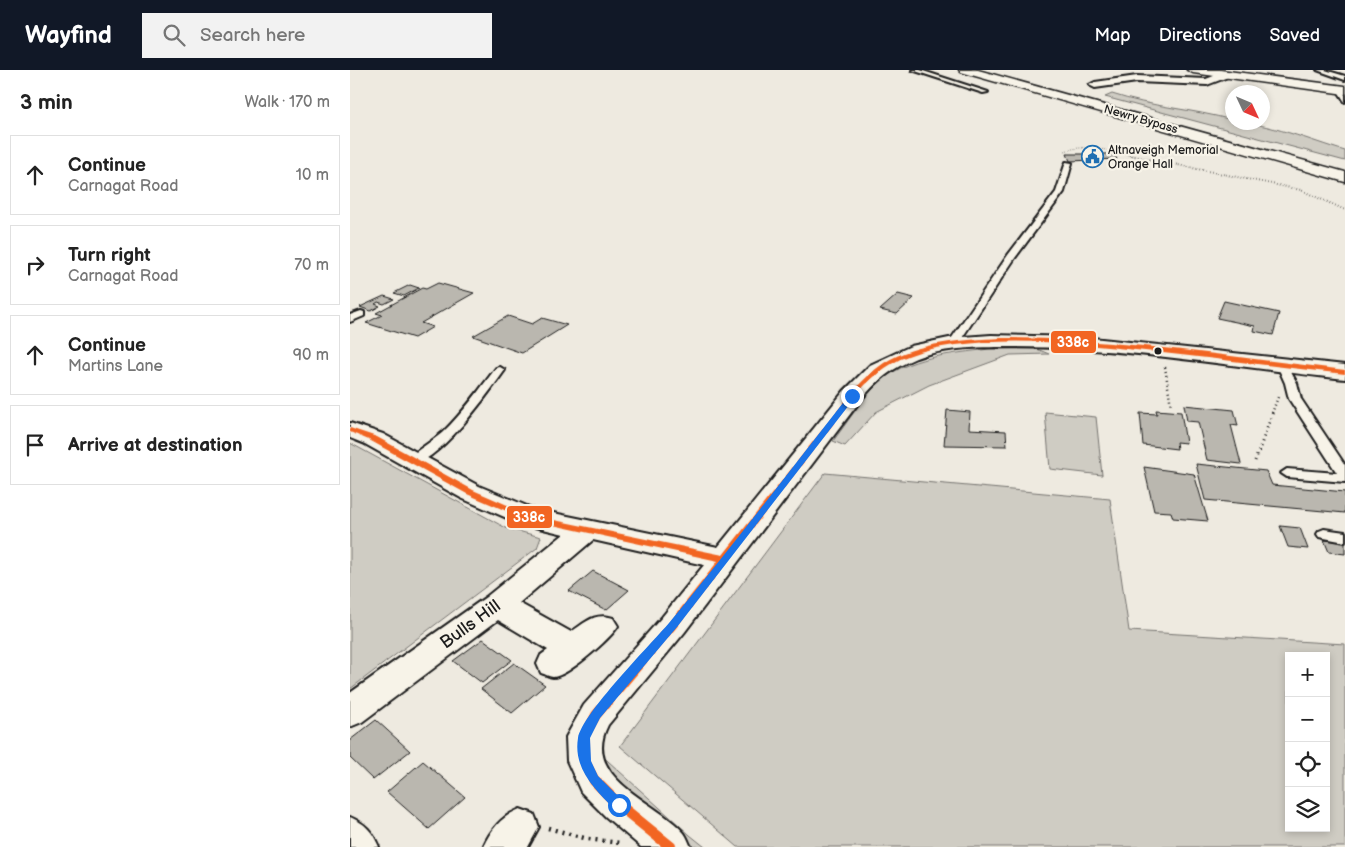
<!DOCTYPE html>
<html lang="en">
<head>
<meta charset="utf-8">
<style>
	body { margin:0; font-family:"Balsamiq Sans",sans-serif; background:#f2f2f2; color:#222 }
	.controls { position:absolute; right:15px; bottom:15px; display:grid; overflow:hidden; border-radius:0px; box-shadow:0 2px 8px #0003 }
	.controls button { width:45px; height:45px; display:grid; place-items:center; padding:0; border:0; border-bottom:1px solid #e0e0e0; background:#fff; color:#222; font:25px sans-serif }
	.compass { position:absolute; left:875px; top:15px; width:45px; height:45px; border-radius:50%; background:#fff; box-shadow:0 2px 8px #0003; rotate:134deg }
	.stop { position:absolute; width:15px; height:15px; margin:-11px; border:4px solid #1a73e8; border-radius:50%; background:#fff }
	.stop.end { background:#1a73e8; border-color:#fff; box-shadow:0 1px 5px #0008 }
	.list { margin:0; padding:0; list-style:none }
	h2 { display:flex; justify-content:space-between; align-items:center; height:65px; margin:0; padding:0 20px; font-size:21px }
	h2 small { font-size:16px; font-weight:400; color:#767676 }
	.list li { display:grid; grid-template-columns:32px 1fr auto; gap:15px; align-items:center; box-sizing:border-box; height:80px; margin:0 10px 10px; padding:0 10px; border:1px solid #e0e0e0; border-radius:0px }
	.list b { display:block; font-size:19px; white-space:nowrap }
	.list p { margin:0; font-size:16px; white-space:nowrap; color:#767676 }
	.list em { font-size:16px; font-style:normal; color:#767676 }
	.icon { flex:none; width:28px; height:28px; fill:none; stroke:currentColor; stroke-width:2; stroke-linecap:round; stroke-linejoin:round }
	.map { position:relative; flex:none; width:995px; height:777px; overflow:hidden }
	header { display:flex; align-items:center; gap:30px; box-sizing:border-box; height:70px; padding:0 25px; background:#111827; color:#fff }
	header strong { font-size:24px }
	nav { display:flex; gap:28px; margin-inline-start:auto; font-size:18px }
	.search { width:350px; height:45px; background:#f2f2f2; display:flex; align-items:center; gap:12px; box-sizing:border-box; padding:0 18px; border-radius:0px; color:#767676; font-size:19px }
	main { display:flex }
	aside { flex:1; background:#fff }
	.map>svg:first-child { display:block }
	.green { fill:#cfccc3; stroke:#767470; fill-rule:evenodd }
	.building { fill:#bab7af; stroke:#1c1c1c }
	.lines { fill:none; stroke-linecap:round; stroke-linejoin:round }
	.service-casing { stroke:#1c1c1c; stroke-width:4 }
	.minor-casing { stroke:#1c1c1c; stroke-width:4 }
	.tertiary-casing { stroke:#1c1c1c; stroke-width:3 }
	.trunk-casing { stroke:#1c1c1c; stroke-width:3 }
	.path-far4 { stroke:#1c1c1c; stroke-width:1; stroke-dasharray:0.5 2; stroke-linecap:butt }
	.path-far3 { stroke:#1c1c1c; stroke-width:2; stroke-dasharray:0.5 2.5; stroke-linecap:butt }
	.path-far2 { stroke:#1c1c1c; stroke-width:2.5; stroke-dasharray:1 3; stroke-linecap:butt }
	.path-far1 { stroke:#1c1c1c; stroke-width:3; stroke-dasharray:1 4; stroke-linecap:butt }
	.path { stroke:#1c1c1c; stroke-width:4.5; stroke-dasharray:2 5; stroke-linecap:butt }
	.service { fill:#f7f3e8; fill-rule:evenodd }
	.minor { fill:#f7f3e8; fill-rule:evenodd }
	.tertiary { fill:#f7f3e8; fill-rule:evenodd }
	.trunk { fill:#f7f3e8; fill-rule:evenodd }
	.bus-1-casing { stroke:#f7f3e8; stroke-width:3 }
	.bus-1 { fill:#f26522; fill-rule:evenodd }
	.route { fill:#1a73e8 }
	.bus-dot { fill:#1c1c1c; stroke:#f7f3e8; stroke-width:2 }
	.labels { text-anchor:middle; stroke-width:4.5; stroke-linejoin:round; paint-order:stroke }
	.far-street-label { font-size:12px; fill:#1c1c1c; stroke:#f7f3e8 }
	.far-poi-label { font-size:12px; fill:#1c1c1c; stroke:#f7f3e8; text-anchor:start }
	.near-street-label { font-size:18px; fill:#1c1c1c; stroke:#f7f3e8 }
	.line-badge { stroke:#f7f3e8; stroke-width:2 }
	.badge-label { font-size:14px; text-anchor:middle; font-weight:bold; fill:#fff }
</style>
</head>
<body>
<header>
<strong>Wayfind</strong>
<div class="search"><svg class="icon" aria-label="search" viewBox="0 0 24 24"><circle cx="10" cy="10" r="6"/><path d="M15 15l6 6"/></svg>Search here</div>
<nav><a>Map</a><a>Directions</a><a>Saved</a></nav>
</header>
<main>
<aside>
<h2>3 min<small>Walk · 170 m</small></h2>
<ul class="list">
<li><svg class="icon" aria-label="ahead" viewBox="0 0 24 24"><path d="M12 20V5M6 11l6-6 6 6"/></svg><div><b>Continue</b><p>Carnagat Road</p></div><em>10 m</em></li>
<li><svg class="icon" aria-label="right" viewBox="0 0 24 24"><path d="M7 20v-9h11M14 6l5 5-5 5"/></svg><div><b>Turn right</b><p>Carnagat Road</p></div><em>70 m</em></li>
<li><svg class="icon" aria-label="ahead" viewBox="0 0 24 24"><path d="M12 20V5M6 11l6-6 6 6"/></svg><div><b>Continue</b><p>Martins Lane</p></div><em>90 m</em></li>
<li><svg class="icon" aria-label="arrive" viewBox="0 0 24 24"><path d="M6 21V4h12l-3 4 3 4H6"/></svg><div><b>Arrive at destination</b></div></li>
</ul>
</aside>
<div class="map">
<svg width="995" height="777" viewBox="0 0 995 777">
	<rect width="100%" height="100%" fill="#eeeae0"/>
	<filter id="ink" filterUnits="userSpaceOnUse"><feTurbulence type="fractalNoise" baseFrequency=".02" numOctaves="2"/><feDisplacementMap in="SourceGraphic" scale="10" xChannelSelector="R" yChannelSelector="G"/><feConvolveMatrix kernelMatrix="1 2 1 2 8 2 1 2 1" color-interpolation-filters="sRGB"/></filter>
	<g filter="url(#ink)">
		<!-- green -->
		<g class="green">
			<path d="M 762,24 C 801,37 843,39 882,50 L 882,52 C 917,52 961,71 995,81 L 995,91 L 755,27 Z"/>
			<path d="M 639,279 L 687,279 L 699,284 L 660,285 L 579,315 L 526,342 L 495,376 L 483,371 C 497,353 511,330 528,314 C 556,286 602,284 639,279 Z"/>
			<path d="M 695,342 L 746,347 L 752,405 L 700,399 Z"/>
			<path d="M 0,373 L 156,458 L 191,467 L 187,478 L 0,619 Z"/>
			<path d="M 475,403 L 760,429 L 779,561 L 995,574 L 995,777 L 388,777 L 270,676 ZM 939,586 L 976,586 L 976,758 L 939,758 Z"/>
			<path d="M 248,682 L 340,765 L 355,777 L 345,777 L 268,714 Z"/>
		</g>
		<!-- building -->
		<g class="building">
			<path d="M 717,84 L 764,84 L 767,89 L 720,91 Z"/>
			<path d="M 88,213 L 124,223 L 71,253 L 83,257 L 64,268 L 16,253 L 32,245 L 26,243 L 72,218 L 76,219 Z"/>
			<path d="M 60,215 L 69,218 L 54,226 L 44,223 Z"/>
			<path d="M 548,224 L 564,228 L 547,244 L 530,240 Z"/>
			<path d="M 34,226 L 44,229 L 34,234 L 28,232 L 25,234 L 30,236 L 21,241 L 10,237 Z"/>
			<path d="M 874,231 L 929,243 L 923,265 L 904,261 L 905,256 L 867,248 Z"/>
			<path d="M 158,246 L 182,254 L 192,248 L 217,255 L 172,283 L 123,266 Z"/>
			<path d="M 834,335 L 884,340 L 888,356 L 881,355 L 891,394 L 857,390 L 848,352 L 837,351 Z"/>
			<path d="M 597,340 L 620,342 L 619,359 L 656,361 L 657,376 L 594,375 Z"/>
			<path d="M 806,340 L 831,342 L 836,373 L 826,372 L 827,379 L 793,375 L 790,343 L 807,344 Z"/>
			<path d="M 846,394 L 916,401 L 922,415 L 995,422 L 995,443 L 855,430 Z"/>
			<path d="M 794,397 L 844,404 L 858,451 L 823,448 L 821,442 L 804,441 Z"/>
			<path d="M 930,456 L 950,458 L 958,479 L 938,477 Z"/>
			<path d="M 974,470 L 995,472 L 995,484 L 979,482 Z"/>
			<path d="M 243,501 L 279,520 L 256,540 L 219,521 Z"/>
			<path d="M 133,569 L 162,590 L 132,613 L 103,591 Z"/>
			<path d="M 164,593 L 195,615 L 162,643 L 131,619 Z"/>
			<path d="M 26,650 L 60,681 L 23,710 L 0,688 L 0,670 Z"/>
			<path d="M 73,691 L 115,727 L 79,759 L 37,722 Z"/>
		</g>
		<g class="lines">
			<defs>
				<g id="service">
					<path d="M 562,0 L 570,0 L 638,22 L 633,23 Z"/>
					<path d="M 967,0 L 975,0 L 995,6 L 995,10 Z"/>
					<path d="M 986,18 L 990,18 L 995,25 L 995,32 Z"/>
					<path d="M 716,92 L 722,93 L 714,122 L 665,188 L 606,277 L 598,277 L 597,275 L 658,185 L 706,122 Z"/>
					<path d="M 11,241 L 14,242 L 14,246 L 0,252 L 0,245 Z"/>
					<path d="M 932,292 L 937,295 L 947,313 L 951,329 L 995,395 L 995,412 L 937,407 L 931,403 L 937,399 L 987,403 L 939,329 L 935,313 L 927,295 Z"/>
					<path d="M 150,297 L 155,300 C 141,320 84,400 58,394 L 56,391 C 62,383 83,371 93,362 C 113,343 129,320 146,298 Z"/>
					<path d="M 974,459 L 995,462 L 995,472 L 969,467 L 967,464 L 969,461 Z"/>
				</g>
				<g id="minor">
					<path d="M 874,2 L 878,3 L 878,7 L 857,15 L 787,12 L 745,18 L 739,15 L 745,12 L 787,6 L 856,9 Z"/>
					<path d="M 641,265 L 733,267 L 995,295 L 995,309 C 885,297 774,277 664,277 C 633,277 596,277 566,288 C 542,298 526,311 510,331 L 334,563 L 258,655 C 230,709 307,731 334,763 C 337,767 339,773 341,777 L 291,777 L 256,747 L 231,722 L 217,691 L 216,667 L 234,635 L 312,547 L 354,495 L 243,470 L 169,533 L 221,562 C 236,552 245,542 263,548 L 268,556 C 261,568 217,607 203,607 C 200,607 195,604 191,603 L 187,594 L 191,585 L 198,580 L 148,550 L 12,652 L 0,657 L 0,623 L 136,527 L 214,464 L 168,453 L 111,428 L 15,374 L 0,368 L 0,353 L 33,364 L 129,416 L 184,439 L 368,477 L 494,321 L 520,295 L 561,276 L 599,268 Z"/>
					<path d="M 170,739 L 184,744 L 189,757 L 178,777 L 133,777 C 141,759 152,746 170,739 Z"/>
					<path d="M 0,747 C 16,754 22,761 29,777 L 0,777 Z"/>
				</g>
				<path id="tertiary" d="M 837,0 L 870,0 L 995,16 L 995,24 L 843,3 Z"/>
				<path id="trunk" d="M 609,0 L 628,0 L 995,102 L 995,112 L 611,2 Z"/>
			</defs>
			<!-- service casing -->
			<use href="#service" class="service-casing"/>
			<!-- minor casing -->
			<use href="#minor" class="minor-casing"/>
			<!-- tertiary casing -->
			<use href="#tertiary" class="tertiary-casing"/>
			<!-- trunk casing -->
			<use href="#trunk" class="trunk-casing"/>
			<!-- path-far4 -->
			<path class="path-far4" d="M 715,81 C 738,73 762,82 785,86"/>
			<!-- path-far3 -->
			<path class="path-far3" d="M 779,85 L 951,120 L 995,140"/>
			<!-- path-far2 -->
			<g class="path-far2">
				<path d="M 815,297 L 821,336"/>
				<path d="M 922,343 L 928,327"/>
			</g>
			<!-- path-far1 -->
			<path class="path-far1" d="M 905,391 L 923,342"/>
			<!-- path -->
			<path class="path" d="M 198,758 L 238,769 L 270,773"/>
			<!-- service -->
			<use href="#service" class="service"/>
			<!-- minor -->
			<use href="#minor" class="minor"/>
			<!-- tertiary -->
			<use href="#tertiary" class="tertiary"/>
			<!-- trunk -->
			<use href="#trunk" class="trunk"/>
			<defs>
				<path id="bus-1" d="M 651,268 C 765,268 881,287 995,300 L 995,304 C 928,297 862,288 795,281 C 732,274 669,267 606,275 C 590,277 573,280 558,286 C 536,294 519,310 504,327 L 326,558 L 250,648 L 239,667 L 240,691 L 248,706 L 273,731 L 325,773 L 327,777 L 312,777 L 265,739 L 240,714 L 230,691 L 229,667 L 242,642 L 320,552 L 368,491 L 175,449 L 117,424 L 21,371 L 0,362 L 0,358 L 27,367 L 123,420 L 180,445 L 373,485 L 500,325 C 510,313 521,302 534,293 C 567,272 613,270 651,268 Z"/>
			</defs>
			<!-- bus-1 casing -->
			<use href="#bus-1" class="bus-1-casing"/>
			<!-- bus-1 -->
			<use href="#bus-1" class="bus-1"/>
		</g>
	</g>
	<!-- route -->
	<path class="route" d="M 500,324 L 506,326 L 327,557 L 250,648 L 240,668 L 241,691 L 248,706 L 273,731 L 275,735 L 273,739 L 264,739 C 245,719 223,699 228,668 C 232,644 300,575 319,553 C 381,478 440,400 500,324 Z"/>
	<!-- icons -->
	<defs>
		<symbol id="civic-ring" viewBox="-11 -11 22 22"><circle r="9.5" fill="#f7f3e8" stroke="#1f6fb2" stroke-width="1.5"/><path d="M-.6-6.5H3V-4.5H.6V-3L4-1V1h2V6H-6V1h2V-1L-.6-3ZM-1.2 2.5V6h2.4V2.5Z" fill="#1f6fb2"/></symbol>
	</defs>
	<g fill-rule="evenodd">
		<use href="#civic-ring" x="730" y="74" width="25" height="25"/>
	</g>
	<!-- markers -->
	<circle class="bus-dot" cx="808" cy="281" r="4.5"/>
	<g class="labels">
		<!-- far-street labels -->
		<g class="far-street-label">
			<text transform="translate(791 49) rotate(16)" y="4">Newry Bypass</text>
		</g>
		<!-- far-poi labels -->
		<g class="far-poi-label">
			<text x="758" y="84">Altnaveigh Memorial<tspan x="758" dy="14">Orange Hall</tspan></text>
		</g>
		<!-- near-street labels -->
		<g class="near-street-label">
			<text transform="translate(120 554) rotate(-36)" y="6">Bulls Hill</text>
		</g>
	</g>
	<g class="line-badge">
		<rect x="700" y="260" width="47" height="24" rx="5" fill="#f26522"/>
		<rect x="156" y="435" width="47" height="24" rx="5" fill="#f26522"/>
	</g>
	<g class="badge-label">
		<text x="723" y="277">338c</text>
		<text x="179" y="452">338c</text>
	</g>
</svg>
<div class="controls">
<button>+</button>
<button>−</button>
<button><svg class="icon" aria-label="locate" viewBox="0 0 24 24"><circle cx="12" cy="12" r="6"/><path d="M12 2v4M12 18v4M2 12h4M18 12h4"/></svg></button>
<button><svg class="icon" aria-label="layers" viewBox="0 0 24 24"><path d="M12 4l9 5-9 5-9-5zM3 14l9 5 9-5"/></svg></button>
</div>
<svg class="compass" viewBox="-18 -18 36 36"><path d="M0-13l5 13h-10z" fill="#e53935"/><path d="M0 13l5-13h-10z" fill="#767676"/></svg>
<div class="stop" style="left:269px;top:735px"></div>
<div class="stop end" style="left:502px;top:326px"></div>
</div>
</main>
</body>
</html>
